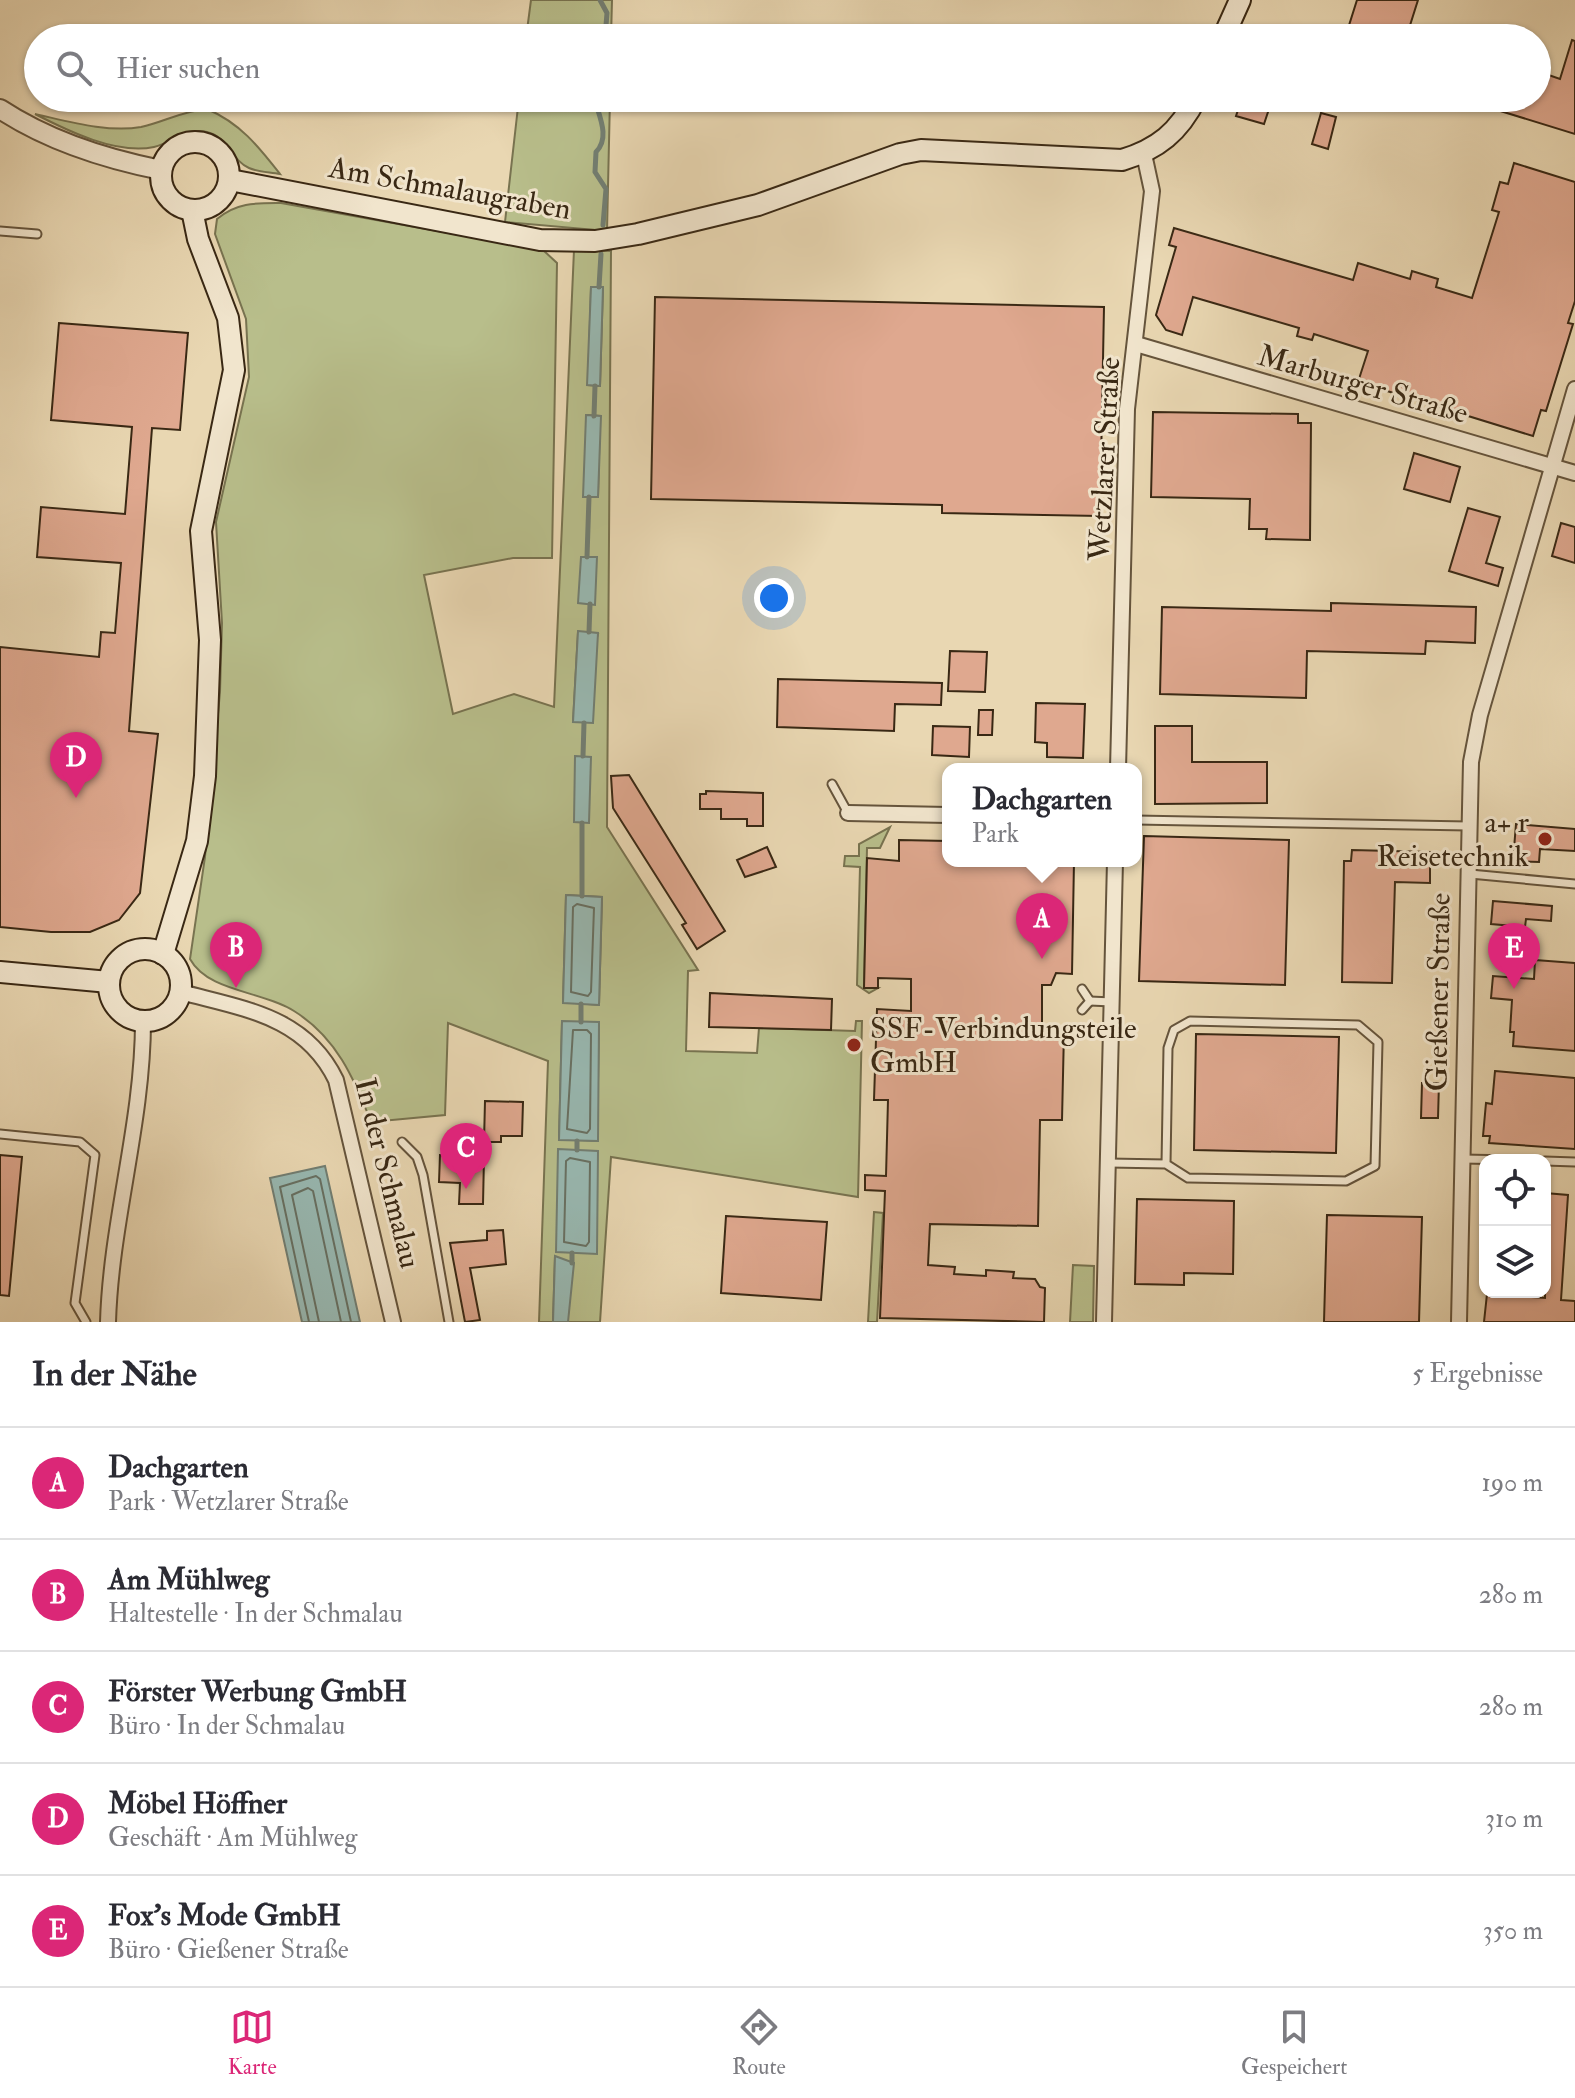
<!DOCTYPE html>
<html lang="de">
<head>
<meta charset="utf-8">
<style>
	body { margin:0; font-family:"IM FELL Double Pica",serif; background:#f7f7f7; color:#2b2b33 }
	.controls { position:absolute; right:24px; bottom:24px; display:grid; overflow:hidden; border-radius:16px; box-shadow:0 2px 6px #0004 }
	.controls button { width:72px; height:72px; display:grid; place-items:center; padding:0; border:0; border-bottom:2px solid #e1e1e2; background:#fff; color:#2b2b33; font:40px sans-serif }
	.you { position:absolute; left:774px; top:598px; width:28px; height:28px; margin:-20px; border:6px solid #fff; border-radius:50%; background:#1a73e8; box-shadow:0 0 0 12px #1a73e833 }
	.badge { display:grid; place-items:center; width:52px; height:52px; border-radius:50%; background:#db2777; color:#fff; font-size:26px; font-weight:700 }
	.pin { position:absolute; translate:-50% -66px; filter:drop-shadow(0 2px 4px #0008) }
	.pin::after { content:''; position:absolute; top:42px; width:28px; height:24px; background:inherit; clip-path:polygon(0 0,100% 0,50% 100%) }
	.popup { position:absolute; left:942px; top:763px; width:200px; height:104px; box-sizing:border-box; display:grid; place-content:center; border-radius:16px; background:#fff; filter:drop-shadow(0 2px 6px #0005); font-size:26px; white-space:nowrap; color:#7c7c81 }
	.popup b { font-size:30px; color:#2b2b33 }
	.popup::after { content:''; position:absolute; left:50%; top:100%; margin-left:-16px; border:16px solid transparent; border-top-color:#fff }
	.list { margin:0; padding:0; list-style:none }
	h2 { display:flex; justify-content:space-between; align-items:center; height:104px; margin:0; padding:0 32px; font-size:34px }
	h2 small { font-size:26px; font-weight:400; color:#7c7c81 }
	.list li { display:grid; grid-template-columns:52px 1fr auto; gap:24px; align-items:center; box-sizing:border-box; height:112px; padding:0 32px; border-top:2px solid #e1e1e2 }
	.list b { display:block; font-size:30px; white-space:nowrap }
	.list p { margin:0; font-size:26px; white-space:nowrap; color:#7c7c81 }
	.list em { font-size:26px; font-style:normal; color:#7c7c81 }
	.icon { flex:none; width:44px; height:44px; fill:none; stroke:currentColor; stroke-width:2; stroke-linecap:round; stroke-linejoin:round }
	.map { position:relative; flex:none; width:1575px; height:1322px; overflow:hidden }
	.search { position:absolute; background:#fff; box-shadow:0 2px 6px #0004; left:24px; right:24px; top:24px; height:88px; display:flex; align-items:center; gap:20px; box-sizing:border-box; padding:0 28px; border-radius:44px; color:#7c7c81; font-size:30px }
	.sheet { height:664px; background:#fff }
	nav { display:flex; justify-content:space-around; align-items:center; box-sizing:border-box; height:112px; border-top:2px solid #e1e1e2; background:#fff; font-size:22px; color:#7c7c81 }
	nav a { display:grid; justify-items:center; gap:4px }
	nav .on { color:#db2777 }
	.map>svg:first-child { display:block }
	.green { fill:#b8be8b; stroke:#787350; stroke-width:2; fill-rule:evenodd }
	.water { fill:#98b8b1; stroke:#727e72; stroke-width:2 }
	.lines { fill:none; stroke-linecap:round; stroke-linejoin:round }
	.shore { stroke:#687062; stroke-width:2 }
	.stream { stroke:#727e72; stroke-width:5 }
	.building { fill:#dfa88f; stroke:#392814; stroke-width:2 }
	.service-casing { stroke:#65543c; stroke-width:11 }
	.minor-casing { stroke:#65543c; stroke-width:18 }
	.tertiary-casing { stroke:#65543c; stroke-width:22 }
	.secondary-casing { stroke:#392814; stroke-width:24 }
	.service { stroke:#f1e5cd; stroke-width:7 }
	.minor { stroke:#f1e5cd; stroke-width:14 }
	.tertiary { stroke:#f1e5cd; stroke-width:18 }
	.secondary { stroke:#f1e5cd; stroke-width:20 }
	.poi-dot { fill:#8f2418; stroke:#f1e5cd; stroke-width:3 }
	.labels { text-anchor:middle; stroke-width:6; stroke-linejoin:round; paint-order:stroke }
	.street-label { font-size:30px; fill:#392814; stroke:#f1e5cd }
	.poi-label { font-size:30px; fill:#392814; stroke:#f1e5cd; text-anchor:end }
</style>
</head>
<body>
<div class="map">
<svg width="1575" height="1322" viewBox="0 0 1575 1322">
	<rect width="100%" height="100%" fill="#e9d7b2"/>
	<filter id="stains"><feTurbulence type="fractalNoise" baseFrequency=".0025" numOctaves="4"/><feColorMatrix values="0 0 0 0 .2 0 0 0 0 .09 0 0 0 0 .02 0 0 0 .5 -.17"/></filter>
	<radialGradient id="worn" r=".72"><stop offset=".6" stop-color="#630" stop-opacity="0"/><stop offset="1" stop-color="#630" stop-opacity=".3"/></radialGradient>
	<!-- green -->
	<g class="green">
		<path d="M 531,0 L 612,0 L 611,38 L 526,38 Z"/>
		<path d="M 519,98 L 610,98 L 607,231 L 505,222 Z"/>
		<path d="M 207,109 C 240,123 258,146 280,174 C 270,172 258,172 249,168 C 231,160 228,137 207,132 C 185,127 173,143 154,147 C 117,155 68,131 35,114 C 67,121 107,133 141,127 C 164,122 182,111 207,109 Z"/>
		<path d="M 281,203 L 543,250 L 557,263 L 552,558 L 513,558 L 424,575 L 453,714 L 514,694 L 554,707 L 574,250 L 611,251 L 607,827 L 698,970 L 688,971 L 686,1051 L 757,1053 L 759,1028 L 855,1031 L 856,1021 L 862,1021 L 858,1197 L 611,1157 L 600,1322 L 568,1322 L 555,1256 L 553,1322 L 539,1322 L 548,1061 L 448,1023 L 445,1115 L 371,1122 C 354,1078 336,1037 294,1011 C 263,991 208,992 190,959 L 205,857 L 220,692 L 222,623 L 216,522 L 249,377 L 246,319 L 215,234 L 217,219 C 237,202 257,203 281,203 ZM 591,287 L 603,287 L 600,386 L 588,385 ZM 587,415 L 600,416 L 598,497 L 584,497 ZM 578,632 L 598,634 L 573,722 ZM 566,895 L 602,897 L 599,1005 L 563,1002 ZM 562,1022 L 599,1023 L 597,1141 L 559,1139 Z"/>
		<path d="M 890,827 L 880,848 L 867,848 L 864,987 L 878,988 L 869,993 L 857,985 L 860,867 L 844,866 L 845,856 L 859,856 L 859,844 Z"/>
		<path d="M 874,1212 L 883,1213 L 877,1322 L 868,1322 Z"/>
		<path d="M 1073,1265 L 1094,1266 L 1093,1322 L 1070,1322 Z"/>
	</g>
	<!-- water -->
	<g class="water">
		<path d="M 591,287 L 603,287 L 600,386 L 587,385 Z"/>
		<path d="M 586,415 L 601,416 L 598,497 L 583,497 Z"/>
		<path d="M 581,557 L 597,557 L 595,605 L 578,603 Z"/>
		<path d="M 578,631 L 598,633 L 593,723 L 573,722 Z"/>
		<path d="M 575,756 L 591,757 L 589,823 L 574,822 Z"/>
		<path d="M 566,895 L 602,897 L 599,1005 L 563,1003 Z"/>
		<path d="M 562,1021 L 599,1022 L 598,1141 L 559,1140 Z"/>
		<path d="M 558,1149 L 598,1151 L 597,1254 L 556,1252 Z"/>
		<path d="M 325,1166 L 360,1322 L 302,1322 L 270,1178 Z"/>
		<path d="M 555,1256 L 574,1263 L 568,1322 L 553,1322 Z"/>
	</g>
	<g class="lines">
		<!-- shore -->
		<g class="shore">
			<path d="M 577,904 L 594,908 L 591,992 L 588,996 L 571,992 L 573,907 Z"/>
			<path d="M 573,1030 L 587,1030 L 591,1034 L 590,1129 L 587,1133 L 567,1129 Z"/>
			<path d="M 570,1158 L 590,1162 L 589,1242 L 586,1246 L 564,1242 L 566,1161 Z"/>
			<path d="M 309,1322 L 280,1187 L 316,1176 L 320,1179 L 351,1322"/>
			<path d="M 319,1322 L 292,1195 L 308,1188 L 313,1191 L 341,1322"/>
		</g>
		<!-- stream -->
		<g class="stream">
			<path d="M 600,0 L 607,13 L 605,38"/>
			<path d="M 601,98 L 596,104 C 601,120 609,139 596,152 L 595,172 L 606,189 L 603,225"/>
			<path d="M 599,287 L 601,254"/>
			<path d="M 594,416 L 595,386"/>
			<path d="M 587,557 L 589,497"/>
			<path d="M 589,632 L 590,604"/>
			<path d="M 583,756 L 584,723"/>
			<path d="M 582,896 L 582,823"/>
			<path d="M 581,1004 L 581,1022"/>
			<path d="M 577,1141 L 577,1150"/>
			<path d="M 572,1263 L 572,1253"/>
		</g>
	</g>
	<!-- building -->
	<g class="building">
		<path d="M 1357,0 L 1418,0 L 1406,38 L 1345,38 Z"/>
		<path d="M 1572,40 L 1575,41 L 1575,134 L 1468,101 L 1469,98 L 1537,98 L 1537,71 L 1560,79 Z"/>
		<path d="M 1242,98 L 1257,98 L 1254,105 L 1269,109 L 1264,124 L 1236,116 Z"/>
		<path d="M 1321,113 L 1336,117 L 1328,149 L 1312,144 Z"/>
		<path d="M 1514,163 L 1575,182 L 1575,301 L 1568,323 L 1573,324 L 1546,411 L 1541,410 L 1533,436 L 1358,382 L 1368,351 L 1314,334 L 1312,340 L 1297,336 L 1299,328 L 1193,297 L 1182,335 L 1166,330 L 1156,315 L 1176,247 L 1169,245 L 1174,228 L 1353,280 L 1358,263 L 1410,279 L 1412,271 L 1438,279 L 1436,287 L 1472,298 L 1499,212 L 1492,210 L 1500,182 L 1508,184 Z"/>
		<path d="M 655,297 L 1104,307 L 1100,516 L 942,513 L 942,505 L 651,499 Z"/>
		<path d="M 59,323 L 188,333 L 180,430 L 152,428 L 129,731 L 158,734 L 140,893 L 119,920 L 90,932 L 51,932 L 0,927 L 0,647 L 99,657 L 101,632 L 115,633 L 121,563 L 37,557 L 41,507 L 125,514 L 132,427 L 51,420 Z"/>
		<path d="M 1153,412 L 1298,414 L 1298,423 L 1311,423 L 1310,540 L 1266,539 L 1267,529 L 1249,529 L 1250,499 L 1151,497 Z"/>
		<path d="M 1414,453 L 1460,467 L 1450,502 L 1404,489 Z"/>
		<path d="M 1468,508 L 1500,517 L 1486,563 L 1503,568 L 1498,586 L 1449,571 Z"/>
		<path d="M 1561,523 L 1575,527 L 1575,563 L 1552,556 Z"/>
		<path d="M 1331,603 L 1476,607 L 1475,643 L 1426,641 L 1425,654 L 1307,651 L 1306,698 L 1160,694 L 1162,607 L 1331,611 Z"/>
		<path d="M 950,651 L 987,652 L 985,692 L 948,691 Z"/>
		<path d="M 778,679 L 942,683 L 941,705 L 895,704 L 894,731 L 777,727 Z"/>
		<path d="M 1036,703 L 1085,704 L 1083,758 L 1047,757 L 1047,743 L 1035,742 Z"/>
		<path d="M 979,710 L 993,710 L 992,735 L 978,735 Z"/>
		<path d="M 933,726 L 970,727 L 969,757 L 932,755 Z"/>
		<path d="M 1155,726 L 1192,726 L 1192,762 L 1267,762 L 1267,803 L 1155,804 Z"/>
		<path d="M 629,775 L 725,931 L 697,949 L 682,925 L 686,923 L 613,808 L 611,776 Z"/>
		<path d="M 706,791 L 763,793 L 763,826 L 747,826 L 747,819 L 721,819 L 721,809 L 700,809 L 700,794 L 706,794 Z"/>
		<path d="M 1516,824 L 1575,829 L 1575,851 L 1540,849 L 1539,862 L 1513,861 Z"/>
		<path d="M 1144,836 L 1289,840 L 1285,985 L 1139,981 Z"/>
		<path d="M 899,840 L 948,841 L 948,861 L 1074,861 L 1072,974 L 1056,973 L 1051,985 L 1042,985 L 1042,1030 L 1064,1031 L 1062,1120 L 1040,1120 L 1038,1226 L 930,1224 L 928,1265 L 955,1267 L 954,1274 L 986,1276 L 986,1270 L 1014,1272 L 1013,1278 L 1035,1279 L 1040,1287 L 1045,1288 L 1044,1322 L 880,1318 L 885,1191 L 865,1190 L 865,1175 L 886,1176 L 888,1100 L 874,1100 L 877,1009 L 911,1011 L 911,979 L 878,978 L 878,988 L 864,988 L 867,858 L 899,861 Z"/>
		<path d="M 767,847 L 776,867 L 745,877 L 737,860 Z"/>
		<path d="M 1352,850 L 1430,852 L 1430,883 L 1395,882 L 1392,983 L 1342,982 L 1344,861 L 1351,861 Z"/>
		<path d="M 1493,901 L 1552,906 L 1551,921 L 1526,919 L 1525,927 L 1491,924 Z"/>
		<path d="M 1535,960 L 1575,963 L 1575,1051 L 1513,1046 L 1514,1032 L 1510,1032 L 1512,1000 L 1491,998 L 1493,976 L 1534,979 Z"/>
		<path d="M 710,993 L 832,999 L 831,1030 L 709,1027 Z"/>
		<path d="M 1196,1034 L 1339,1037 L 1336,1153 L 1194,1150 Z"/>
		<path d="M 1495,1071 L 1575,1078 L 1575,1149 L 1489,1143 L 1490,1136 L 1483,1136 L 1486,1103 L 1492,1104 Z"/>
		<path d="M 1422,1083 L 1439,1083 L 1438,1118 L 1421,1118 Z"/>
		<path d="M 485,1101 L 523,1102 L 522,1136 L 501,1136 L 501,1142 L 484,1142 Z"/>
		<path d="M 0,1155 L 22,1157 L 9,1296 L 0,1295 Z"/>
		<path d="M 440,1155 L 484,1157 L 483,1204 L 459,1204 L 460,1183 L 439,1182 Z"/>
		<path d="M 1545,1193 L 1568,1195 L 1561,1300 L 1575,1301 L 1575,1322 L 1484,1322 L 1487,1294 L 1545,1298 Z"/>
		<path d="M 1137,1199 L 1234,1201 L 1233,1274 L 1184,1273 L 1184,1285 L 1135,1284 Z"/>
		<path d="M 1327,1215 L 1422,1217 L 1419,1322 L 1324,1322 Z"/>
		<path d="M 726,1216 L 827,1222 L 821,1300 L 721,1293 Z"/>
		<path d="M 503,1230 L 506,1264 L 470,1268 L 480,1320 L 465,1322 L 450,1243 L 487,1240 L 487,1231 Z"/>
	</g>
	<g class="lines">
		<defs>
			<g id="service">
				<path d="M 0,231 L 37,234"/>
				<path d="M 832,784 L 848,813"/>
				<path d="M 1136,820 L 1468,826"/>
				<path d="M 1470,874 L 1575,884"/>
				<path d="M 1082,989 L 1090,1001"/>
				<path d="M 1090,1001 L 1112,1002"/>
				<path d="M 1082,1010 L 1090,1001"/>
				<path d="M 0,1134 L 80,1142 L 95,1155 L 75,1303 L 86,1322"/>
				<path d="M 402,1142 L 417,1157 L 423,1175 L 449,1322"/>
				<path d="M 1463,1159 L 1513,1160"/>
				<path d="M 1545,1161 L 1575,1162"/>
				<path d="M 1109,1163 L 1166,1164 L 1188,1178 L 1346,1181 L 1375,1166 L 1378,1042 L 1358,1025 L 1190,1021 L 1174,1030 L 1168,1048 L 1166,1164"/>
			</g>
			<g id="minor">
				<path d="M 1136,344 L 1575,473"/>
				<path d="M 1118,769 L 1127,409 L 1152,191 L 1144,154"/>
				<path d="M 848,813 L 948,815"/>
				<path d="M 181,992 C 244,1009 305,1016 336,1080 L 393,1322"/>
				<path d="M 108,1322 C 111,1221 143,1123 143,1021"/>
				<path d="M 1104,1322 L 1115,861"/>
				<path d="M 1459,1322 L 1471,762 L 1480,715 L 1575,389"/>
			</g>
			<path id="tertiary" d="M 0,109 C 47,140 106,159 161,170"/>
			<g id="secondary">
				<path d="M 1223,38 L 1240,0"/>
				<circle cx="195" cy="176" r="34"/>
				<path d="M 230,180 L 540,240 L 595,241 L 638,234 L 758,205 L 900,154 L 921,150 L 1122,160 C 1158,149 1179,132 1196,98"/>
				<circle cx="145" cy="985" r="36"/>
				<path d="M 163,954 L 197,841 L 205,776 L 210,640 L 201,531 L 234,370 L 228,318 L 198,239 L 192,210"/>
				<path d="M 0,972 L 109,982"/>
			</g>
		</defs>
		<!-- service casing -->
		<use href="#service" class="service-casing"/>
		<!-- minor casing -->
		<use href="#minor" class="minor-casing"/>
		<!-- tertiary casing -->
		<use href="#tertiary" class="tertiary-casing"/>
		<!-- secondary casing -->
		<use href="#secondary" class="secondary-casing"/>
		<!-- service -->
		<use href="#service" class="service"/>
		<!-- minor -->
		<use href="#minor" class="minor"/>
		<!-- tertiary -->
		<use href="#tertiary" class="tertiary"/>
		<!-- secondary -->
		<use href="#secondary" class="secondary"/>
	</g>
	<!-- markers -->
	<g class="poi-dot">
		<circle cx="1545" cy="839" r="8"/>
		<circle cx="854" cy="1045" r="8"/>
	</g>
	<g class="labels">
		<!-- street labels -->
		<g class="street-label">
			<text transform="translate(450 188) rotate(10)" y="10">Am Schmalaugraben</text>
			<text transform="translate(1363 384) rotate(16)" y="10">Marburger Straße</text>
			<text transform="translate(1104 459) rotate(-87)" y="10">Wetzlarer Straße</text>
			<text transform="translate(1438 992) rotate(-89)" y="10">Gießener Straße</text>
			<text transform="translate(388 1173) rotate(76)" y="10">In der Schmalau</text>
		</g>
		<!-- poi labels -->
		<g class="poi-label">
			<text x="1529" y="832">a+ r<tspan x="1529" dy="34">Reisetechnik</tspan></text>
			<text x="870" y="1038" text-anchor="start">SSF-Verbindungsteile<tspan x="870" dy="34">GmbH</tspan></text>
		</g>
	</g>
	<rect width="100%" height="100%" filter="url(#stains)"/>
	<rect width="100%" height="100%" fill="url(#worn)"/>
</svg>
<div class="controls">
<button><svg class="icon" aria-label="locate" viewBox="0 0 24 24"><circle cx="12" cy="12" r="6"/><path d="M12 2v4M12 18v4M2 12h4M18 12h4"/></svg></button>
<button><svg class="icon" aria-label="layers" viewBox="0 0 24 24"><path d="M12 4l9 5-9 5-9-5zM3 14l9 5 9-5"/></svg></button>
</div>
<div class="you"></div>
<div class="pin badge" style="left:1042px;top:959px">A</div>
<div class="popup"><b>Dachgarten</b>Park</div>
<div class="pin badge" style="left:236px;top:988px">B</div>
<div class="pin badge" style="left:466px;top:1189px">C</div>
<div class="pin badge" style="left:76px;top:798px">D</div>
<div class="pin badge" style="left:1514px;top:989px">E</div>
<div class="search"><svg class="icon" aria-label="search" viewBox="0 0 24 24"><circle cx="10" cy="10" r="6"/><path d="M15 15l6 6"/></svg>Hier suchen</div>
</div>
<section class="sheet">
<h2>In der Nähe<small>5 Ergebnisse</small></h2>
<ul class="list">
<li><span class="badge">A</span><div><b>Dachgarten</b><p>Park · Wetzlarer Straße</p></div><em>190 m</em></li>
<li><span class="badge">B</span><div><b>Am Mühlweg</b><p>Haltestelle · In der Schmalau</p></div><em>280 m</em></li>
<li><span class="badge">C</span><div><b>Förster Werbung GmbH</b><p>Büro · In der Schmalau</p></div><em>280 m</em></li>
<li><span class="badge">D</span><div><b>Möbel Höffner</b><p>Geschäft · Am Mühlweg</p></div><em>310 m</em></li>
<li><span class="badge">E</span><div><b>Fox's Mode GmbH</b><p>Büro · Gießener Straße</p></div><em>350 m</em></li>
</ul>
</section>
<nav>
<a class="on"><svg class="icon" aria-label="map" viewBox="0 0 24 24"><path d="M3 6l6-2 6 2 6-2v14l-6 2-6-2-6 2zM9 4v14M15 6v14"/></svg>Karte</a>
<a><svg class="icon" aria-label="directions" viewBox="0 0 24 24"><path d="M12 3l9 9-9 9-9-9zM9 14v-3h6M13 9l2 2-2 2"/></svg>Route</a>
<a><svg class="icon" aria-label="saved" viewBox="0 0 24 24"><path d="M7 4h10v16l-5-4-5 4z"/></svg>Gespeichert</a>
</nav>
</body>
</html>
